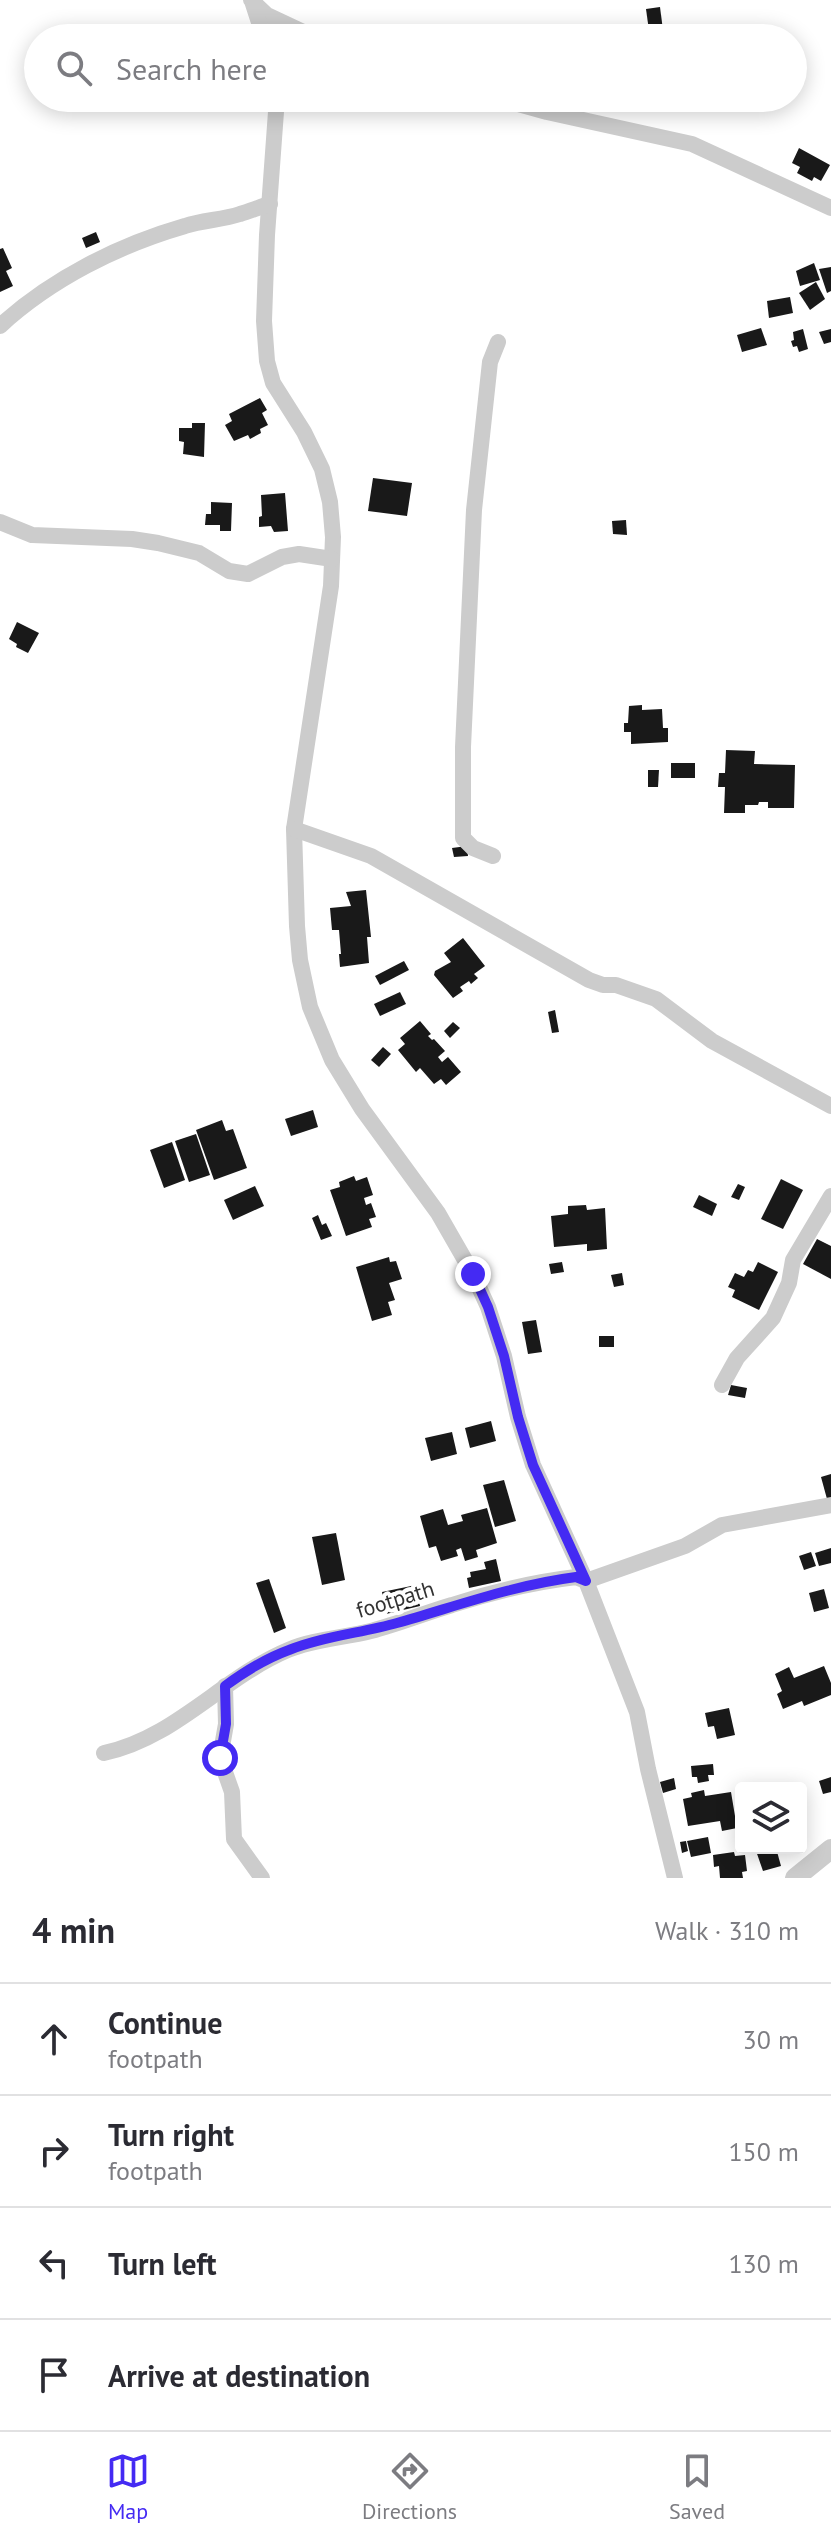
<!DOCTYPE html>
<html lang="en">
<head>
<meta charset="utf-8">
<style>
	body { margin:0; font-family:"PT Sans",sans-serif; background:#f7f7f7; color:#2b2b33 }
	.controls { position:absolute; right:24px; bottom:24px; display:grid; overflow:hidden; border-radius:8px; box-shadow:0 4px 20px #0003 }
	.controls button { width:72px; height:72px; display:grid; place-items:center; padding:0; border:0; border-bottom:2px solid #e1e1e2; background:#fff; color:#2b2b33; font:40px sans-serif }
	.stop { position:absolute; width:24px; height:24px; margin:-18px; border:6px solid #442af3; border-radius:50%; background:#fff }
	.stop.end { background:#442af3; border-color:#fff; box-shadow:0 2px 8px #0008 }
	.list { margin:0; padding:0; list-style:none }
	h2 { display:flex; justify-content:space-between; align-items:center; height:104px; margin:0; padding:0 32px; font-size:34px }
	h2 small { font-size:26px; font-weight:400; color:#7c7c81 }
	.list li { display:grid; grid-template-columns:52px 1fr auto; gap:24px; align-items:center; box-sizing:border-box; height:112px; padding:0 32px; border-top:2px solid #e1e1e2 }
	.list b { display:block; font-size:30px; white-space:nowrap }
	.list p { margin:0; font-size:26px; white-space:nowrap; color:#7c7c81 }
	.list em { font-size:26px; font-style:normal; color:#7c7c81 }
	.icon { flex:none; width:44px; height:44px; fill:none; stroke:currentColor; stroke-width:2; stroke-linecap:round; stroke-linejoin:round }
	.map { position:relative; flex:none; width:831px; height:1878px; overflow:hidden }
	.search { position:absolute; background:#fff; box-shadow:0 4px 20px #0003; left:24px; right:24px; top:24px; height:88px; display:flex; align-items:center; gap:20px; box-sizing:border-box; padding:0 28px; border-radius:44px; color:#7c7c81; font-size:30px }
	.sheet { height:552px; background:#fff }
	nav { display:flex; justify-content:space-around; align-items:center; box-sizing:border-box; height:112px; border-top:2px solid #e1e1e2; background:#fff; font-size:22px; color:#7c7c81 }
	nav a { display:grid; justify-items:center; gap:4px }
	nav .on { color:#442af3 }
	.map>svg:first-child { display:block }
	.building { fill:#191919 }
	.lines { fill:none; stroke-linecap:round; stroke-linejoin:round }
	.minor { stroke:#ccc; stroke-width:16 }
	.tertiary { stroke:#ccc; stroke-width:20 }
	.route { stroke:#442af3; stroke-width:10 }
	.labels { text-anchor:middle; stroke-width:8; stroke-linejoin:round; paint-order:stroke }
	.street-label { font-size:22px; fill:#323232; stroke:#fff }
</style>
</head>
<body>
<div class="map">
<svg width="831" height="1878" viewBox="0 0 831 1878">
	<rect width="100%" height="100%" fill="#fff"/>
	<!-- building -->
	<g class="building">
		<path d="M 660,7 L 664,38 L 650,38 L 646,9 Z"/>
		<path d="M 751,98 L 766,99 L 766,109 L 750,108 Z"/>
		<path d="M 799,148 L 830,165 L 821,181 L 814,177 L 812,181 L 797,173 L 800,167 L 792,163 Z"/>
		<path d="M 96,232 L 100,242 L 86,248 L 82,238 Z"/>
		<path d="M 3,248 L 12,268 L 6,271 L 13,286 L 0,292 L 0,249 Z"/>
		<path d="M 814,263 L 820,280 L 800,286 L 796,271 Z"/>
		<path d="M 831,267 L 831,291 L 827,293 L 819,269 Z"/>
		<path d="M 816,282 L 825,299 L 810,310 L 799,293 Z"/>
		<path d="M 790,297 L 793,313 L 769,318 L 767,301 Z"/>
		<path d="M 761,328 L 767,345 L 742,352 L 737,335 Z"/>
		<path d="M 803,329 L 808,349 L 799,352 L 797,346 L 793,347 L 791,341 L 794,340 L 793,332 Z"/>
		<path d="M 831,329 L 831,342 L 824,344 L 819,332 Z"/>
		<path d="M 260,398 L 267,410 L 262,413 L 268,425 L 260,429 L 261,433 L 250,439 L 248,435 L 234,441 L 225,425 L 232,421 L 229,414 Z"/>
		<path d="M 192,423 L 205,423 L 204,457 L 183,454 L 184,442 L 179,441 L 179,428 L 192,428 Z"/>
		<path d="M 373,478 L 412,483 L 407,516 L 368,511 Z"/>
		<path d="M 285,493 L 288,531 L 274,532 L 271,526 L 259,527 L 259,517 L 262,516 L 261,495 Z"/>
		<path d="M 211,502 L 232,503 L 231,531 L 220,531 L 220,525 L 205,525 L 206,514 L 211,514 Z"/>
		<path d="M 626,520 L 627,535 L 613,534 L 612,521 Z"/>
		<path d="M 17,622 L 39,633 L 28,653 L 16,647 L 17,644 L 9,639 Z"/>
		<path d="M 642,705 L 642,710 L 662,709 L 663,728 L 668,728 L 668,742 L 631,744 L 631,732 L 624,732 L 624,723 L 628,723 L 629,706 Z"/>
		<path d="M 726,750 L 755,751 L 754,764 L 795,765 L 794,808 L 768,808 L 768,802 L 759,802 L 758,805 L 745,805 L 745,813 L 724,813 L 725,787 L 718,787 L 719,773 L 725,773 Z"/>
		<rect x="671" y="763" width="24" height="15"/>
		<path d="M 648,770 L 659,770 L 658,787 L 648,787 Z"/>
		<path d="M 467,846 L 468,856 L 454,857 L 452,848 Z"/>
		<path d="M 366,890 L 371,937 L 367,937 L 369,963 L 340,967 L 339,954 L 341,954 L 339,930 L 332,930 L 330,908 L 351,906 L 346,892 Z"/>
		<path d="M 463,938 L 485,966 L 474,974 L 478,978 L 471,984 L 469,981 L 460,987 L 463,991 L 453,998 L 434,975 L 435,971 L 451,962 L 444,953 Z"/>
		<path d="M 404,961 L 409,970 L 380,985 L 375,976 Z"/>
		<path d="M 400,992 L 406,1004 L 380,1016 L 374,1004 Z"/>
		<path d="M 555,1010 L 559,1032 L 552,1033 L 548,1012 Z"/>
		<path d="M 420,1021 L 431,1034 L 428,1036 L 432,1040 L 434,1039 L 445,1051 L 438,1057 L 442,1062 L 448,1057 L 461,1072 L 446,1085 L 441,1079 L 434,1084 L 420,1068 L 416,1072 L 398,1050 L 405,1044 L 400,1038 Z"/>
		<path d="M 453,1022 L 460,1028 L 450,1038 L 444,1031 Z"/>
		<path d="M 383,1047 L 391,1054 L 379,1067 L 371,1060 Z"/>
		<path d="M 313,1110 L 318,1127 L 291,1136 L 285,1119 Z"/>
		<path d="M 222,1120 L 226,1131 L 233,1129 L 247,1168 L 214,1180 L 196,1130 Z"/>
		<path d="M 196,1134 L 210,1175 L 189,1182 L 175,1141 Z"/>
		<path d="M 172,1142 L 185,1180 L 164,1188 L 150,1150 Z"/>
		<path d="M 354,1176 L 356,1181 L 367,1177 L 373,1195 L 364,1198 L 366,1205 L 371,1203 L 376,1217 L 369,1219 L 372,1227 L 346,1236 L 330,1190 L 340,1187 L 339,1182 Z"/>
		<path d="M 781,1179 L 803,1190 L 783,1229 L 761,1219 Z"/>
		<path d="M 738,1184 L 745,1187 L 739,1200 L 731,1197 Z"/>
		<path d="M 255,1186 L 264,1206 L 233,1220 L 224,1200 Z"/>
		<path d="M 699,1195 L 717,1204 L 712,1216 L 693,1207 Z"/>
		<path d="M 586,1205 L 587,1210 L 605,1208 L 607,1249 L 587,1251 L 587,1244 L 554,1247 L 551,1216 L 568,1214 L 568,1206 Z"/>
		<path d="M 318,1215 L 322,1225 L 326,1223 L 332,1236 L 321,1240 L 312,1218 Z"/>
		<path d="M 817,1239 L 831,1246 L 831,1279 L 803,1264 Z"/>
		<path d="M 389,1257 L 390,1262 L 396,1261 L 402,1279 L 389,1283 L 395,1300 L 388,1302 L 392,1315 L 372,1321 L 356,1267 Z"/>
		<path d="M 562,1262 L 564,1272 L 551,1274 L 549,1264 Z"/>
		<path d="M 758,1262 L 778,1272 L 759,1310 L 732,1297 L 735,1290 L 728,1287 L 735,1273 L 744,1277 L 748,1270 L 753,1272 Z"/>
		<path d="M 622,1273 L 624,1285 L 614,1287 L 611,1275 Z"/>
		<path d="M 536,1320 L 542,1352 L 528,1354 L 522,1322 Z"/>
		<rect x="599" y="1336" width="15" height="11"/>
		<path d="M 731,1385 L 747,1388 L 745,1398 L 728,1395 Z"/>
		<path d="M 491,1421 L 496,1441 L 470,1448 L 465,1428 Z"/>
		<path d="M 452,1432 L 457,1454 L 431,1461 L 425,1438 Z"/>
		<path d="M 831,1474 L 831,1498 L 827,1499 L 821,1477 Z"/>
		<path d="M 504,1480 L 516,1521 L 495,1527 L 483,1485 Z"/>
		<path d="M 487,1508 L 497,1543 L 476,1550 L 478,1557 L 465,1561 L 461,1548 L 456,1550 L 458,1556 L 441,1561 L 436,1546 L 429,1548 L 420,1516 L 443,1509 L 448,1525 L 463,1521 L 461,1515 Z"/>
		<path d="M 336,1533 L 345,1580 L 322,1585 L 312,1537 Z"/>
		<path d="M 831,1548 L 831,1563 L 819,1566 L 815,1553 Z"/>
		<path d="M 811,1552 L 816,1566 L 804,1570 L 799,1556 Z"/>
		<path d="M 496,1559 L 501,1581 L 469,1588 L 467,1578 L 471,1577 L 470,1572 L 486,1569 L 484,1562 Z"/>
		<path d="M 269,1579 L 286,1628 L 274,1633 L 256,1583 Z"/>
		<path d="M 416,1585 L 420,1606 L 386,1614 L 382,1592 Z"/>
		<path d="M 824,1589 L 829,1608 L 814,1612 L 809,1593 Z"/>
		<path d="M 824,1666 L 831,1683 L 831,1695 L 804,1706 L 802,1701 L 783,1709 L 777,1694 L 782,1691 L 775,1674 L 789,1667 L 794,1678 Z"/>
		<path d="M 729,1708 L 735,1735 L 717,1739 L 714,1726 L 708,1727 L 705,1713 Z"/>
		<path d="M 713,1764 L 714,1775 L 708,1775 L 709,1781 L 698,1783 L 697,1777 L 692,1777 L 691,1766 Z"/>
		<path d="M 831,1777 L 831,1792 L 823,1794 L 819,1781 Z"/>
		<path d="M 674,1778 L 676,1789 L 663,1793 L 660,1782 Z"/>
		<path d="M 704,1790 L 705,1796 L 731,1792 L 737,1828 L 722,1831 L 720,1821 L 688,1826 L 683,1799 L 692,1797 L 691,1793 Z"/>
		<path d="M 708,1837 L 711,1853 L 691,1857 L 687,1841 Z"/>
		<path d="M 686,1841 L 688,1851 L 682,1853 L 680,1842 Z"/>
		<path d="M 755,1848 L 776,1848 L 781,1866 L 763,1871 Z"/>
		<path d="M 734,1852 L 735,1856 L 745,1855 L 747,1871 L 742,1872 L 743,1878 L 720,1878 L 719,1866 L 714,1867 L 713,1855 Z"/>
	</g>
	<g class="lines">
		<!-- minor -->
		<g class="minor">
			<path d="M 251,0 L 267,15 L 316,38"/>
			<path d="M 253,4 L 264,38"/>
			<path d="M 277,98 L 267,235 L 264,321 L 267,361 L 273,383 L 304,432 L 322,469 L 330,502 L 333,537 L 331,586 L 294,829 L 297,926 L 300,960 L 310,1007 L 332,1060 L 362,1109 L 438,1213 L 473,1274 L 488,1307 L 504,1356 L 518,1417 L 533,1465 L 586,1581 L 637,1712 L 648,1769 L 675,1878"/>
			<path d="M 497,98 L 547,112 L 692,144 L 831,208"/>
			<path d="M 0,326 C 51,279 119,245 185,226 C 203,220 222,220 240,214 C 250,211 260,207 270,204"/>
			<path d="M 0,522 L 32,535 L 132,539 L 158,543 L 199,553 L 229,571 L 248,574 L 282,557 L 299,554 L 332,559"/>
			<path d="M 294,829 L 371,856 L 589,980 L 603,985 L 616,985 L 656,999 L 712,1041 L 831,1106"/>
			<path d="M 493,856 L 473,848 L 463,838 L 463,747 L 474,510 L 490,362 L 498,342"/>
			<path d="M 722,1385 L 737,1358 L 773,1318 L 789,1283 L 793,1260 L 831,1196"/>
			<path d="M 225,1686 L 226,1724 L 220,1758 L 232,1792 L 234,1839 L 262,1878"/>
			<path d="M 104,1753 C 175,1738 222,1678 288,1650 C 314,1639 343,1638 371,1631 C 398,1624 425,1613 452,1605 C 492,1592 534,1582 576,1577 L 586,1581 L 685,1546 L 722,1525 L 831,1505"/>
		</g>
		<!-- tertiary -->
		<path class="tertiary" d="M 795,1878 L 831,1849"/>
	</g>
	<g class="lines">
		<!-- route -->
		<path class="route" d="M 220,1758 L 226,1724 L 225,1686 C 244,1672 267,1658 289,1650 C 324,1636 362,1633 397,1623 C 457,1606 514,1585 576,1577 L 586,1581 L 533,1465 L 518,1417 L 504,1356 L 488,1307 L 473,1274"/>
	</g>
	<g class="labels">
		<!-- street labels -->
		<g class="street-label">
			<text transform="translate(395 1599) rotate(-17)" y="8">footpath</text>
		</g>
	</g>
</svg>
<div class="controls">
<button><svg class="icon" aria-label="layers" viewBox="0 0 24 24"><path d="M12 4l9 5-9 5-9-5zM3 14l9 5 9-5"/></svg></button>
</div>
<div class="stop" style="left:220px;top:1758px"></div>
<div class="stop end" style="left:473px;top:1274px"></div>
<div class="search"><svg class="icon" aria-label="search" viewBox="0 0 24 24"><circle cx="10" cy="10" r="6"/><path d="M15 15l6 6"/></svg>Search here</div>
</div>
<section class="sheet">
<h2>4 min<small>Walk · 310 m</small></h2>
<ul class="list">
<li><svg class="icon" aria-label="ahead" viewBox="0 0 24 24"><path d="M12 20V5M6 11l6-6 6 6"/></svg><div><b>Continue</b><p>footpath</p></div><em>30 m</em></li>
<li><svg class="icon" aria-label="right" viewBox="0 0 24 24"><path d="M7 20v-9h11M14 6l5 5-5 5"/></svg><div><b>Turn right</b><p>footpath</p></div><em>150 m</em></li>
<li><svg class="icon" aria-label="left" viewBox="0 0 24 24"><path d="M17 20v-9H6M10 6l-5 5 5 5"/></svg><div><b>Turn left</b></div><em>130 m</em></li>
<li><svg class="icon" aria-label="arrive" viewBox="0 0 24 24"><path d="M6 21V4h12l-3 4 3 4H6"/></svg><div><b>Arrive at destination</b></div></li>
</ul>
</section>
<nav>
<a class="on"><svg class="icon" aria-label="map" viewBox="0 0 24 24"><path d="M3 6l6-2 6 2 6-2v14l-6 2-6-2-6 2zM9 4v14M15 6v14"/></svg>Map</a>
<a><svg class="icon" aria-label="directions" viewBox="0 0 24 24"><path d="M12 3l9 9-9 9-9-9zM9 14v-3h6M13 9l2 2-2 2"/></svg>Directions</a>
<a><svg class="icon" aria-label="saved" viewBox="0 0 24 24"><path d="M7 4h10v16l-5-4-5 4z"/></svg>Saved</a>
</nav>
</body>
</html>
